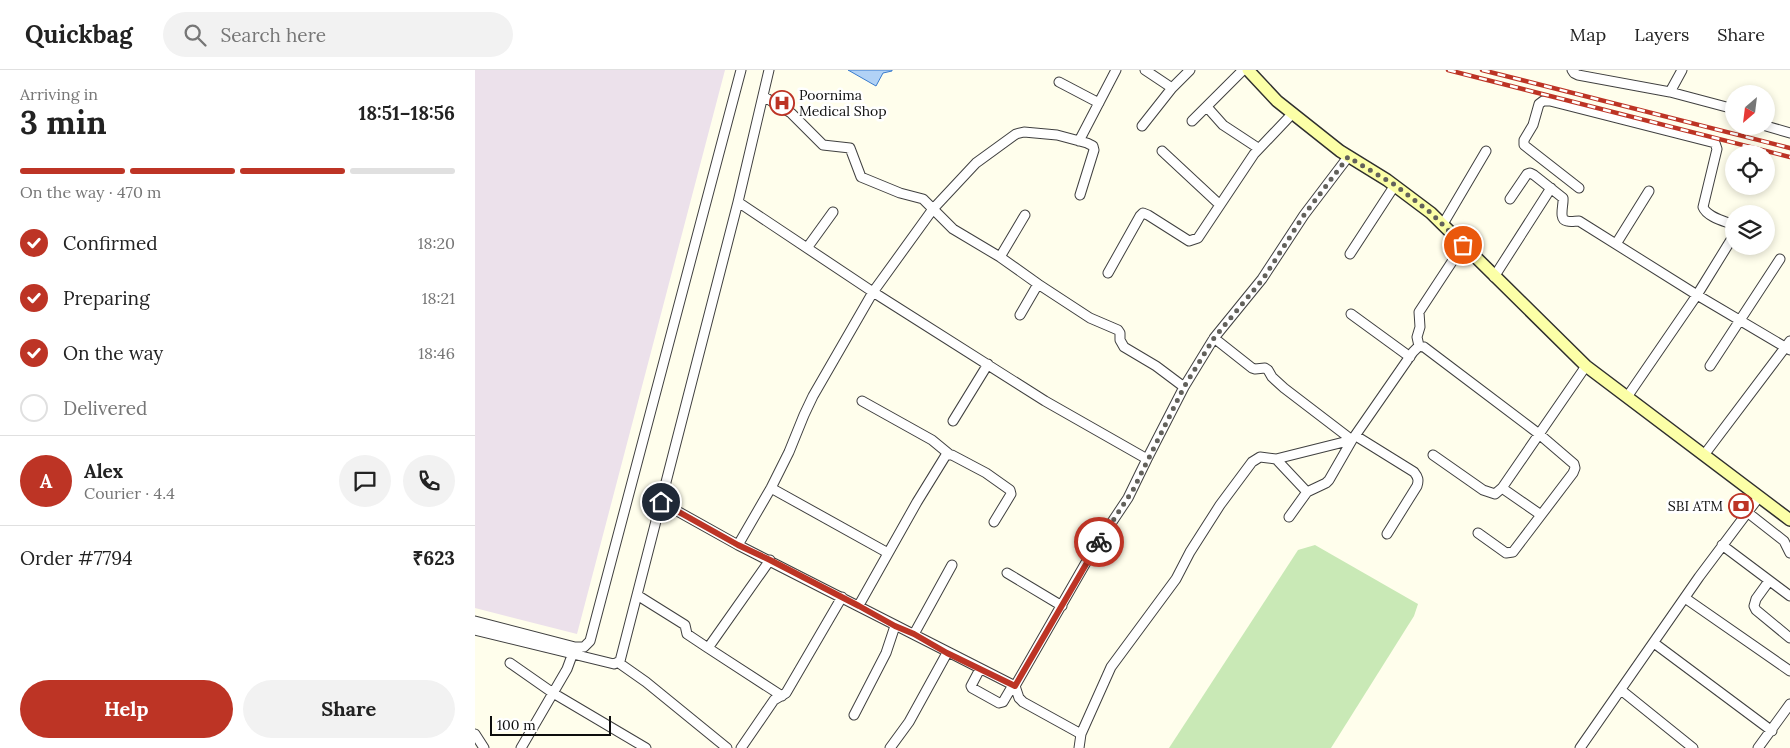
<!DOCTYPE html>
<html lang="en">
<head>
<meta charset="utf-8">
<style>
	body { margin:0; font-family:Lora,serif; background:#f2f2f2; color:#222; height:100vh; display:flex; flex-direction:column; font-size:19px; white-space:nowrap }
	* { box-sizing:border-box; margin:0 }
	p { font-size:16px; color:#767676 }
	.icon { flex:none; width:28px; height:28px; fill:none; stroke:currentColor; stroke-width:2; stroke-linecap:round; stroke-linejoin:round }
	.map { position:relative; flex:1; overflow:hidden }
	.details { display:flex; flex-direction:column; background:#fff; width:475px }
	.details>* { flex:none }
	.needle { width:32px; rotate:208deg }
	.tools { position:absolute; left:1250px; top:15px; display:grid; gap:10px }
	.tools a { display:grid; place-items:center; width:50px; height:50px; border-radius:50%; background:#fff; box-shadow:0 2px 8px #0003; font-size:25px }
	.scale { position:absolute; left:15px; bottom:12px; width:121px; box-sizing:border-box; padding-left:5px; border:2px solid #0d0d0d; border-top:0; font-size:14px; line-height:18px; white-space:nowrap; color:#0d0d0d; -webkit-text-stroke:4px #fff; paint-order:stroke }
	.pin { position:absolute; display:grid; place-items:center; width:42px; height:42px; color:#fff; margin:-21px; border:2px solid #fff; border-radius:50%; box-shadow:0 1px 5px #0007 }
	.courier { position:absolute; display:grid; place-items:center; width:50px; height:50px; margin:-25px; border:4px solid #bd3425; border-radius:50%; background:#fff; color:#222; box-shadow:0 1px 6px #0007 }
	.head em { font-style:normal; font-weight:800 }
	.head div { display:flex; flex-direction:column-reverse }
	.head { display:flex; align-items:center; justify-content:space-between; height:85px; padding:0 20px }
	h1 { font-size:32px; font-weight:800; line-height:38px }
	.bar { display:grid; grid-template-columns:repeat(4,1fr); gap:8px 5px; align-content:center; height:60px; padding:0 20px }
	.bar i { height:6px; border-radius:4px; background:#e0e0e0 }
	.bar .current { background:#bd3425 }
	.bar p { grid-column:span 4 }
	.line { display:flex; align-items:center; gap:12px; padding:0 20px; border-top:1px solid #e0e0e0 }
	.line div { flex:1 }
	.round { display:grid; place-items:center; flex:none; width:52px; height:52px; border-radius:26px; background:#f2f2f2 }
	ol { padding:0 20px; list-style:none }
	li { display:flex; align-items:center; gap:15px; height:55px }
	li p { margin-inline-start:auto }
	li .icon { padding:5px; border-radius:50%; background:#bd3425; color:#fff; stroke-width:4 }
	li:last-child { color:#767676 }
	li i { width:28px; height:28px; border:2px solid #e0e0e0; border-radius:50% }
	.action { display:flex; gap:10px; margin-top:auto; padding:10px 20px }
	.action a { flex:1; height:58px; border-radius:30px; background:#bd3425; color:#fff; font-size:20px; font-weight:800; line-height:58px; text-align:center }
	.action a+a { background:#f2f2f2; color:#222 }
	header { display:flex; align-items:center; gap:30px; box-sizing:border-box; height:70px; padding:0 25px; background:#fff; border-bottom:1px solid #e0e0e0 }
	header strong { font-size:24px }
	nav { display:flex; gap:28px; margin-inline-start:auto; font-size:18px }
	.search { width:350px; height:45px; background:#f2f2f2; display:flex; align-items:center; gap:12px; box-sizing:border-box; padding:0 18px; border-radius:28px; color:#767676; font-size:19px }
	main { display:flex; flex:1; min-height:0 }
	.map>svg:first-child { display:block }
	.industrial { fill:#ece1eb }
	.green { fill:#c9e9b6 }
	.water { fill:#b1d2f6; stroke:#387bcd }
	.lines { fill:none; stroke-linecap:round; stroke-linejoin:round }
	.street-casing { stroke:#404040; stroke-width:11 }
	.secondary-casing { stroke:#2f2f2f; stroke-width:14 }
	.street { stroke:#fff; stroke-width:9 }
	.secondary { stroke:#fcffa7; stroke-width:11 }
	.rail-casing { stroke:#bd3425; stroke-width:4.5 }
	.rail { stroke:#fff; stroke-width:2.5; stroke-dasharray:8; stroke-linecap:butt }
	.done { stroke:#62615b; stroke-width:5; stroke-dasharray:0 9 }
	.route { stroke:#bd3425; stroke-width:6 }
	.labels { text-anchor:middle; stroke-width:5; stroke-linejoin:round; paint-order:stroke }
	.poi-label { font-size:14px; fill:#0d0d0d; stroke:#fff; text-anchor:start }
</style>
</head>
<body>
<header>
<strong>Quickbag</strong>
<div class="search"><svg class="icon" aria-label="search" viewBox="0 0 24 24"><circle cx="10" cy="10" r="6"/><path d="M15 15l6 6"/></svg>Search here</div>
<nav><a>Map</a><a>Layers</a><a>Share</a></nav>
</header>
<main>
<section class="details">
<div class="head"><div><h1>3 min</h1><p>Arriving in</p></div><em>18:51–18:56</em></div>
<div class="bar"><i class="current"></i><i class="current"></i><i class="current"></i><i></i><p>On the way · 470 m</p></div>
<ol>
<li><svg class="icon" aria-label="check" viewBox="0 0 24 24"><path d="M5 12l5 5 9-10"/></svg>Confirmed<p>18:20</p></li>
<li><svg class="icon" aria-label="check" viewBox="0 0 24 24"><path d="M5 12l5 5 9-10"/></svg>Preparing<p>18:21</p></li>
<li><svg class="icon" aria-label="check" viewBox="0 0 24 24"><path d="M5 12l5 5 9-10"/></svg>On the way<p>18:46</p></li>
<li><i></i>Delivered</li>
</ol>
<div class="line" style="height:90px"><b class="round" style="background:#bd3425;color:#fff">A</b><div><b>Alex</b><p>Courier · 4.4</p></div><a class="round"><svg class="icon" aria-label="chat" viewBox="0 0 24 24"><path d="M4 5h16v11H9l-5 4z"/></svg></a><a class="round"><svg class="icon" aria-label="phone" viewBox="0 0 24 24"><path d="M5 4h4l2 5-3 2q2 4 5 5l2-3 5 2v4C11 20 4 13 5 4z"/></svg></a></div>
<div class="line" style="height:65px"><div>Order #7794</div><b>₹623</b></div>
<div class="action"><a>Help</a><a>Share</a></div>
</section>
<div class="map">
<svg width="1315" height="678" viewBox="0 0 1315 678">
	<rect width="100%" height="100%" fill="#fffeec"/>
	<!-- industrial -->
	<path class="industrial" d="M 0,0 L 250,0 L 102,564 L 0,538 Z"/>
	<!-- green -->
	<path class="green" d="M 840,475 L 943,534 L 939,546 L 856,678 L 694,678 L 823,480 Z"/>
	<!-- water -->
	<path class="water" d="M 373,0 L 417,0 L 417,1 L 408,3 L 401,16 Z"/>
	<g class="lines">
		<defs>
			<path id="street" d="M 670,0 L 697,18
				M 1097,0 L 1099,3 L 1103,5 L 1195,22 L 1259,39
				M 584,12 L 624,33
				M 1195,22 L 1207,0
				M 288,26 L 316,43 L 348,75 L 375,78 L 386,107 L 425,123 L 448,129 L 478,159 L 525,187 L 563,214 L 545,245
				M 732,37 L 748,55 L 783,78
				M 717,51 L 768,0
				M 667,56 L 697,18 L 715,0
				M 1291,56 L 1315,63
				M 604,71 L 641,0
				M 687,81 L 745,135
				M 1104,118 L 1049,75 L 1049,70 L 1058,55 L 1064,34 L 1068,31 L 1075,31 L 1240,73 L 1242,79 L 1228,137 C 1232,147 1249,151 1259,155
				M 1035,129 L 1052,104 L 1055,103 L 1059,105 L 1088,128 C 1089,134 1083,150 1092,151 C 1096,152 1100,151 1104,151 L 1222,225 L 1315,280
				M 263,132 L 398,222 L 570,331 L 672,389 L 709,317 L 739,268 L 777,298 L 780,299 L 790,298 L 793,300 L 797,307 L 809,318 L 877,370
				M 968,154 L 1011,81
				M 1141,174 L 1174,121
				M 332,178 L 358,142
				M 875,184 L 920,115
				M 525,187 L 550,145
				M 633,203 L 665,146 L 668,143 L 673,145 L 714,171 L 723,168 L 779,84 L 818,43
				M 1019,207 L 1076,118
				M 563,214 L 615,248 L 643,260 L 645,263 L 645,270 L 649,277 L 681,296 L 709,317
				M 876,244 L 935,287
				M 739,268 L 787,209 L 829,145 L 873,87
				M 944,276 L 942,267 L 945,257 L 944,242 L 988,175
				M 1235,296 L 1305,189
				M 1152,327 L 1222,225 L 1259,165
				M 387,331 L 457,370 L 474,384
				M 478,351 L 513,294
				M 881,366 L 939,402 C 943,407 944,410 942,416 L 912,464
				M 958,385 L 1008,420 L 1020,424 L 1027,418 L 1111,296
				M 1229,385 L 1315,271
				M 801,389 L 877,370
				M 296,418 L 413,483
				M 1027,418 L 1066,445
				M 186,432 L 263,475 L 540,616 L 544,628 L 548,632 L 606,664
				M 1272,442 L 1309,471 L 1315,483
				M 814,447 L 832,422 L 851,413 L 854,410 L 877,370 L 938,282 L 944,276 L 949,277 L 1064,364 L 1099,394 L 1100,398 L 1098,403 L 1038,482 L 1031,483 L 1003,463
				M 263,475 L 296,418 L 314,382 L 329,345 L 338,326 L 398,222 L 458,139 L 501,93 L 541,64 L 549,62 L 582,65 L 612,73 L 618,76 L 619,80 L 605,125
				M 1247,475 L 1315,526
				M 532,503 L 587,536
				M 1294,511 L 1281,529 L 1279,536 L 1281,540 L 1315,568
				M 162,525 L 210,555 L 212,564 L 233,578 L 295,490
				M 1210,528 L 1315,601
				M 384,535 L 442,432 L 471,385 L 477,385 L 511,403 L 535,420 L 536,424 L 519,452
				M 0,551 L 100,577 L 109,577 L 115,571 L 266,0
				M 0,560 L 139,594 L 145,591 L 263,132 L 294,0
				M 439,564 L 477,495
				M 1179,573 L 1297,661
				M 233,578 L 307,626
				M 35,593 L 78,623 L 171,678
				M 144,593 L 171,612 L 252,678
				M 505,599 L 496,616 L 497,618 L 524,633 L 528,632 L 538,615
				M 540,616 L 617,482 L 653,428 L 672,389
				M 1146,620 L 1218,678
				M 379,645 L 411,583 L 420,556
				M 0,664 L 9,678
				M 46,678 L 92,599 L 99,580
				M 266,678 L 299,630 L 311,623 L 367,527
				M 415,678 L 434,652 L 472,583
				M 604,678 L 606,664 L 636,597 L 701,509 L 715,482 L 745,435 L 777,392 L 785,387 L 801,389 L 832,422
				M 1105,678 L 1224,507 L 1284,427
				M 1283,678 L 1315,634"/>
			<path id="secondary" d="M 773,0 L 802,31 L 865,81 L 912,110 L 956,143 L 1111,296 L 1315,450"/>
		</defs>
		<!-- street casing -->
		<use href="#street" class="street-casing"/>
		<!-- secondary casing -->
		<use href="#secondary" class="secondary-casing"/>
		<!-- street -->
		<use href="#street" class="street"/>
		<!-- secondary -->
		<use href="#secondary" class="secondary"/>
		<defs>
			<path id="rail" d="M 973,0 L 1315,87
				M 1007,0 L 1315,78"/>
		</defs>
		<!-- rail casing -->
		<use href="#rail" class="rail-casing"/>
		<!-- rail -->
		<use href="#rail" class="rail"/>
	</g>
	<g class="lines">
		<!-- done -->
		<path class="done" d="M 624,472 L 658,420 L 709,317 L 739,268 L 788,209 L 829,145 L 873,87 L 920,115 L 956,143 L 988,175"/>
		<!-- route -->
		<path class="route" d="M 186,432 L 263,475 L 295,490 L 384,536 L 420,556 L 439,564 L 472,583 L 540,616 L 624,472"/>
	</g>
	<!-- icons -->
	<defs>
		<symbol id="hospital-ring" viewBox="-11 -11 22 22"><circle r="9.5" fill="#fff" stroke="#bd3425" stroke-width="1.5"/><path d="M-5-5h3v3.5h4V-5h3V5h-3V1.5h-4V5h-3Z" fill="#bd3425"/></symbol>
		<symbol id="bank-ring" viewBox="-11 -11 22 22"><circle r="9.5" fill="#fff" stroke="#bd3425" stroke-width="1.5"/><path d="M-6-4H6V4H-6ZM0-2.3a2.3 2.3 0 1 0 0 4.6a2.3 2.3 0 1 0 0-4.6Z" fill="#bd3425"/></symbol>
	</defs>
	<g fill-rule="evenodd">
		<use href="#hospital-ring" x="293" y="19" width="28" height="28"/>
		<use href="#bank-ring" x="1252" y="422" width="28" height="28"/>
	</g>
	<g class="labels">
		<!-- poi labels -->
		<g class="poi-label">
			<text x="324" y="30">Poornima<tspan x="324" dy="16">Medical Shop</tspan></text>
			<text x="1248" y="441" text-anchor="end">SBI ATM</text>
		</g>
	</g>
</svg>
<div class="tools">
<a><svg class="needle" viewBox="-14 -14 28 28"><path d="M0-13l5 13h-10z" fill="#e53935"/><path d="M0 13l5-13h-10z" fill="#767676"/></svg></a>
<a><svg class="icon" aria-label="locate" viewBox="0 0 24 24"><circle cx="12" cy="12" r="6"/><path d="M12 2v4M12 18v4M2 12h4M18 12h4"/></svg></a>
<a><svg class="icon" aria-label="layers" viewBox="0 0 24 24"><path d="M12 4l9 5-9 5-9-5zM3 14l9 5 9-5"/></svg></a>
</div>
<div class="scale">100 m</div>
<div class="pin" style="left:988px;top:175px;background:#ea580c"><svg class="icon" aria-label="bag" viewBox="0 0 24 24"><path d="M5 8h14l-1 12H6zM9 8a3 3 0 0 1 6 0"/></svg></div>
<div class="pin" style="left:186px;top:432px;background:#1f2937"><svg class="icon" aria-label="home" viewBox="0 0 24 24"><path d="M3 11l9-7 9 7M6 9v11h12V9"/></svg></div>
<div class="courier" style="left:624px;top:472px"><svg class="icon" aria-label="bike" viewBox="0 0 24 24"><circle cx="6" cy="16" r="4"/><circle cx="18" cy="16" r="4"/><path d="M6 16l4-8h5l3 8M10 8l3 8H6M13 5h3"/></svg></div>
</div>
</main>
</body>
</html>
